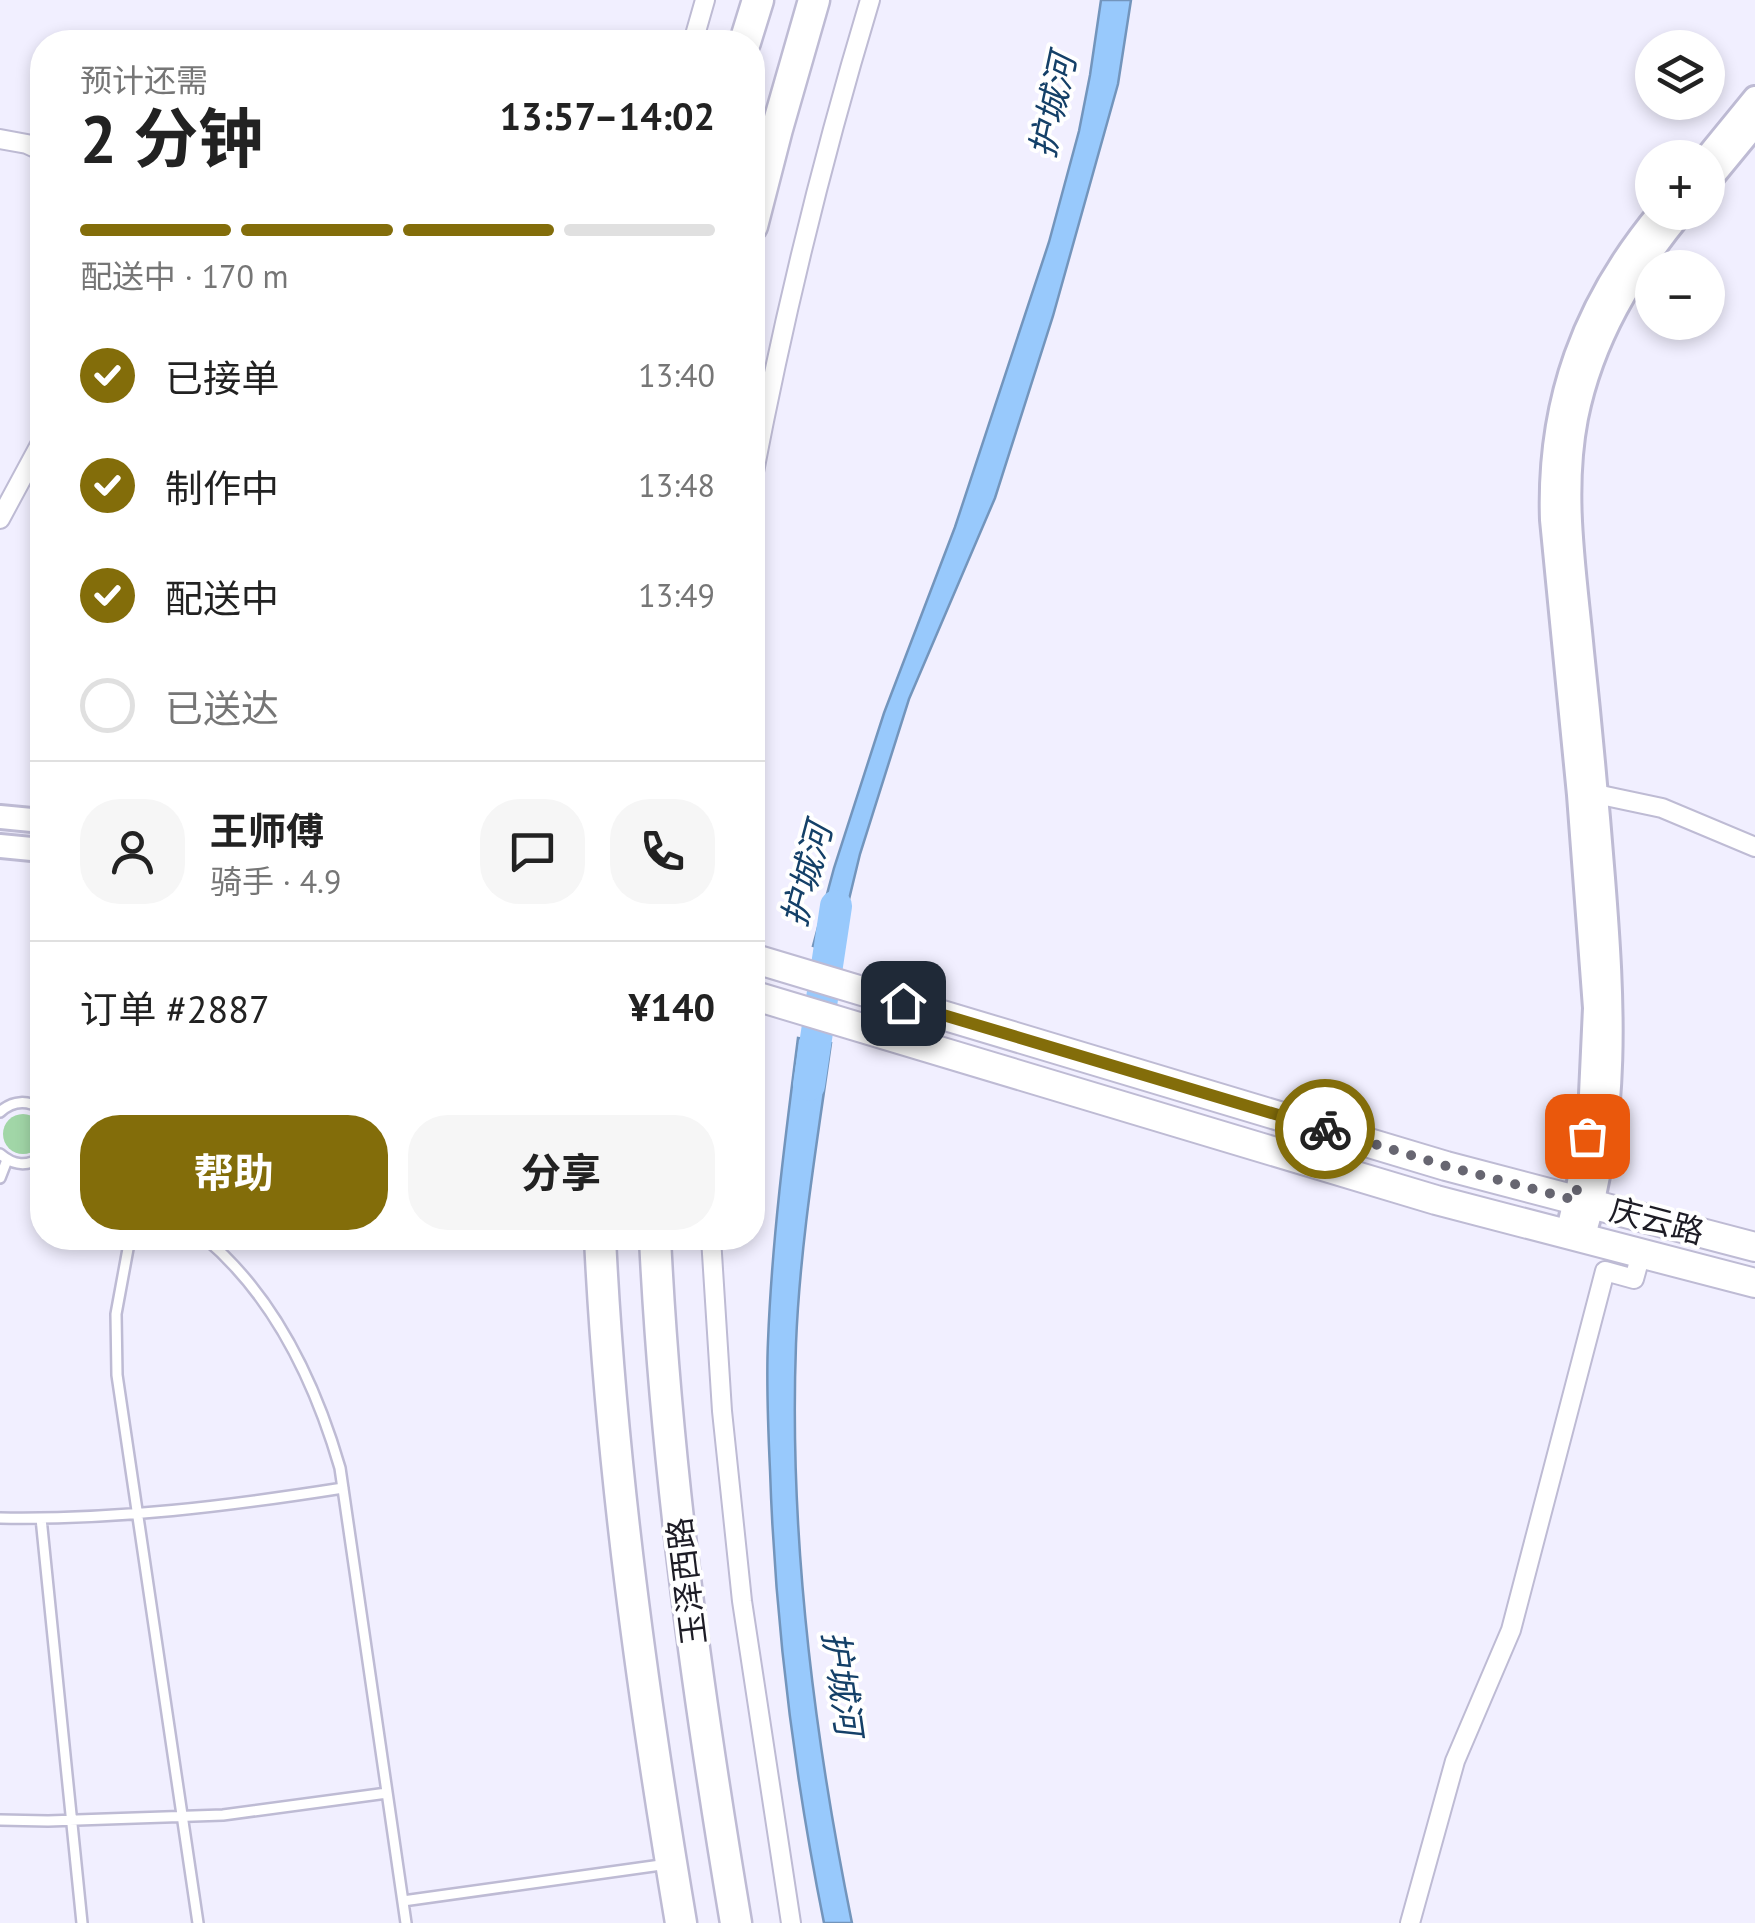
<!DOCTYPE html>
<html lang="zh">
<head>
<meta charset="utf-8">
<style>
	body { margin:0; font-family:"PT Sans","Noto Sans SC",sans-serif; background:#f6f6f6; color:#222; height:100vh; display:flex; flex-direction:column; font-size:38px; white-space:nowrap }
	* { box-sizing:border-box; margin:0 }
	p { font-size:32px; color:#767676 }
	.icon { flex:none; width:55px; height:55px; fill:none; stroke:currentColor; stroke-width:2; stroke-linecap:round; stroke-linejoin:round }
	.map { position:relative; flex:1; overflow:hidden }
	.panel { position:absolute; left:30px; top:30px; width:735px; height:1220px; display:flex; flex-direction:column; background:#fff; border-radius:40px; box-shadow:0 5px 15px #0003 }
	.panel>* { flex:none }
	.fabs { position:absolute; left:1635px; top:30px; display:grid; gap:20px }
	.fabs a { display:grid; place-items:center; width:90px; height:90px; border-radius:50%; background:#fff; box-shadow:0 5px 15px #0003; font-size:50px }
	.pin { position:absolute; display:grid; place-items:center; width:85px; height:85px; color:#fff; margin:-42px; border-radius:20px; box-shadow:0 5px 15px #0006 }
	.courier { position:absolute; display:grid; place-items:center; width:100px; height:100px; margin:-50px; border:8px solid #836d0a; border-radius:50%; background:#fff; color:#222; box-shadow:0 2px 12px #0007 }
	.summary em { font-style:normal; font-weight:700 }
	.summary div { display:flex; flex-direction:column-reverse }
	.summary { display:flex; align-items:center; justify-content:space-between; height:170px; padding:0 50px }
	h1 { font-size:65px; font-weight:700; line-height:75px }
	.bar { display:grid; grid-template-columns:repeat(4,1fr); gap:15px 10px; align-content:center; height:120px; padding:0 50px }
	.bar i { height:12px; border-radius:8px; background:#e0e0e0 }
	.bar .on { background:#836d0a }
	.bar p { grid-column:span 4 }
	.line { display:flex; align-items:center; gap:25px; padding:0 50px; border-top:2px solid #e0e0e0 }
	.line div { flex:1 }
	.round { display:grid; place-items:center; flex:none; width:105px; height:105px; border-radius:40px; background:#f6f6f6 }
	ol { padding:0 50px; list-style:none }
	li { display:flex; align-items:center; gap:30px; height:110px }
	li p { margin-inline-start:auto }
	li .icon { padding:10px; border-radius:50%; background:#836d0a; color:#fff; stroke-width:4 }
	li:last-child { color:#767676 }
	li i { width:55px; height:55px; border:5px solid #e0e0e0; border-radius:50% }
	.action { display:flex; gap:20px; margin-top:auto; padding:20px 50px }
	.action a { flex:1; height:115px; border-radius:40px; background:#836d0a; color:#fff; font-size:40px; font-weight:700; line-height:115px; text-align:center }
	.action a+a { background:#f6f6f6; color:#222 }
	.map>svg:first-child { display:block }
	.green { fill:#a1d6a7 }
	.water { fill:#98c9fc; stroke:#7395bc; stroke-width:2.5 }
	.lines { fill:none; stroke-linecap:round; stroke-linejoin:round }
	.river { stroke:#98c9fc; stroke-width:32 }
	.service-casing { stroke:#bebbd4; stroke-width:14 }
	.minor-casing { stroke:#bebbd4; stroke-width:22 }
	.tertiary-casing { stroke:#bebbd4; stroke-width:28 }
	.secondary-casing { stroke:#bebbd4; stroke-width:32 }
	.primary-casing { stroke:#bebbd4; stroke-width:35 }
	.service { stroke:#fff; stroke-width:9 }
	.minor { stroke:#fff; stroke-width:18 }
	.tertiary { stroke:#fff; stroke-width:22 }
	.secondary { stroke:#fff; stroke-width:28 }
	.primary { stroke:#fff; stroke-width:30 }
	.done { stroke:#676671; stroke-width:10; stroke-dasharray:0 18 }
	.route { stroke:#836d0a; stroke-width:12 }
	.labels { text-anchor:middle; stroke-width:8; stroke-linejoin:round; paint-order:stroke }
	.street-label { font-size:32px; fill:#1d1c25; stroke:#fff }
	.water-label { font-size:35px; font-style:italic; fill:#144068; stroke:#fff }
</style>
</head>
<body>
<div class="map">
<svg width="1755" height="1923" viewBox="0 0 1755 1923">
	<rect width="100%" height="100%" fill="#f1efff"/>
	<!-- green -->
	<path class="green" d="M3 1134a20 20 0 1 1 40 0a20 20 0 1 1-40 0Z"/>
	<!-- water -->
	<path class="water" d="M 1101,0 L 1131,0 L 1118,84 L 1053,316 L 995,498 L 909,699 L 860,854 L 836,953 L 813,946 L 834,868 L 884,713 L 955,527 L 1049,242 L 1079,131 L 1090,75 Z
		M 798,1038 L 831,1043 C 817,1143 800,1243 796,1344 C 789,1535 814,1736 852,1923 L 824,1923 C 794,1774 775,1623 770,1470 C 768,1427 766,1384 768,1341 C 772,1239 785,1139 798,1038 Z"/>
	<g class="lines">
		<!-- river -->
		<path class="river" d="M 809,1085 L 836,906"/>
		<defs>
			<path id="service" d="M 0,1112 C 13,1100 28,1100 42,1109
				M 0,1154 C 14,1166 27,1167 42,1157
				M 0,1178 L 7,1160
				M 130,1238 L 116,1314 L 117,1375 L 198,1923
				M 205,1238 C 275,1297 315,1382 340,1468 L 406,1923
				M 0,1518 C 116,1520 229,1506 343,1488
				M 41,1518 L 82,1923
				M 0,1820 L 48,1821 L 223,1815 L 387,1793
				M 403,1901 L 668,1864"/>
			<path id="minor" d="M 693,42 L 705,0
				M 0,139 L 27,144 L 42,151
				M 752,482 C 783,319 822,159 870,0
				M 0,519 L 42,441
				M 1596,794 L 1662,808 L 1755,847
				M 711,1238 L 722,1411 L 742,1601 L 791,1923
				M 1410,1923 L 1455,1761 L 1511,1630 L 1605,1271 L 1634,1279 L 1641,1254"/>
			<path id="tertiary" d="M 1706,158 L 1755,98
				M 1708,182 L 1755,125
				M 0,817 L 42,821
				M 0,846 L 42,850
				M 1567,1234 L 1578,1188 L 1590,1116 L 1595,1008 L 1579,795 L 1552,520 C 1548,402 1584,303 1660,212
				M 1583,1239 C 1619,1116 1613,1004 1603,878 C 1597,803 1590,727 1582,652 C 1575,575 1561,496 1576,418 C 1592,339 1631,274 1682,212"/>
			<path id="secondary" d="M 752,958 L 1446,1166 L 1755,1247
				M 752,995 L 1436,1200 L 1755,1283"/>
			<path id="primary" d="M 745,42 L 758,0
				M 752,226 L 777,129 L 814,0
				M 600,1238 C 611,1467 643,1697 681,1923
				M 655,1238 C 666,1467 698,1697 736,1923"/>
		</defs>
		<!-- service casing -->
		<use href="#service" class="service-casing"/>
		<!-- minor casing -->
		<use href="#minor" class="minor-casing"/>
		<!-- tertiary casing -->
		<use href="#tertiary" class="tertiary-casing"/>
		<!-- secondary casing -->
		<use href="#secondary" class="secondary-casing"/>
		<!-- primary casing -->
		<use href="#primary" class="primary-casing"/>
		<!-- service -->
		<use href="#service" class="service"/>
		<!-- minor -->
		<use href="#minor" class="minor"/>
		<!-- tertiary -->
		<use href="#tertiary" class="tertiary"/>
		<!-- secondary -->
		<use href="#secondary" class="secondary"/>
		<!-- primary -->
		<use href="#primary" class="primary"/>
	</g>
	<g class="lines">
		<!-- done -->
		<path class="done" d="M 1325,1129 L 1446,1166 L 1575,1200 L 1587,1136"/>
		<!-- route -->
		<path class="route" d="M 903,1003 L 1325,1129"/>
	</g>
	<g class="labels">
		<!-- street labels -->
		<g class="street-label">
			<text transform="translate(1657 1221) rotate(15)" y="11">庆云路</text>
			<text transform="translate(687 1581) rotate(-97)" y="11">玉泽西路</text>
		</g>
		<!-- water labels -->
		<g class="water-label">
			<text transform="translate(1053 106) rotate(-78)" y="12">护城河</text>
			<text transform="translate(807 875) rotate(-75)" y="12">护城河</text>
			<text transform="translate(842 1683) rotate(82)" y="12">护城河</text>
		</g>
	</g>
</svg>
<div class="fabs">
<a><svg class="icon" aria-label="layers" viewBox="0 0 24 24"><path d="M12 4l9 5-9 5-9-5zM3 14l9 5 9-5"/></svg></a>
<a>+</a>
<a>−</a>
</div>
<div class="pin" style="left:1587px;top:1136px;background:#ea580c"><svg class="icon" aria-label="bag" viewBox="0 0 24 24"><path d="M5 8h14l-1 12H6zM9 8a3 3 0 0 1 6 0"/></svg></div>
<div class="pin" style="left:903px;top:1003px;background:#1f2937"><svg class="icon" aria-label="home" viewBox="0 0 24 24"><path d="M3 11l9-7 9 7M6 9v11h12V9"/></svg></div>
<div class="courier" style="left:1325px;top:1129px"><svg class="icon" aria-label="bike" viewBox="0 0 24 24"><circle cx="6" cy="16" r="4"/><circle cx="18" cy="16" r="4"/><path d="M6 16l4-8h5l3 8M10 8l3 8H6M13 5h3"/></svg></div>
<section class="panel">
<div class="summary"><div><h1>2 分钟</h1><p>预计还需</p></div><em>13:57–14:02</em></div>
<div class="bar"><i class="on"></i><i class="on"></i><i class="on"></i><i></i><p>配送中 · 170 m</p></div>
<ol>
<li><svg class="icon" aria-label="check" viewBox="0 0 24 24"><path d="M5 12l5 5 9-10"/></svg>已接单<p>13:40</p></li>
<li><svg class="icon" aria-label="check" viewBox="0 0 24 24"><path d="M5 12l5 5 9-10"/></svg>制作中<p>13:48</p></li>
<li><svg class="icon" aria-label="check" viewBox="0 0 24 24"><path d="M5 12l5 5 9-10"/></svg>配送中<p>13:49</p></li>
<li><i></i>已送达</li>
</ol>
<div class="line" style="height:180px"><a class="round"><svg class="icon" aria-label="person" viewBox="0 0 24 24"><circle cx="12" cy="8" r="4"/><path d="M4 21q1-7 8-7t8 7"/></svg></a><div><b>王师傅</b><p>骑手 · 4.9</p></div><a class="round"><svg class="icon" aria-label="chat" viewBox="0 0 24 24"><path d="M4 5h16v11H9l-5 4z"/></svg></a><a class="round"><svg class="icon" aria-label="phone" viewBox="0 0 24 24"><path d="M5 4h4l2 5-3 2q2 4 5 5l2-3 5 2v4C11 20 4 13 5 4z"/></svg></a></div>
<div class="line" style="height:130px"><div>订单 #2887</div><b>¥140</b></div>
<div class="action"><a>帮助</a><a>分享</a></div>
</section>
</div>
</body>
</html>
